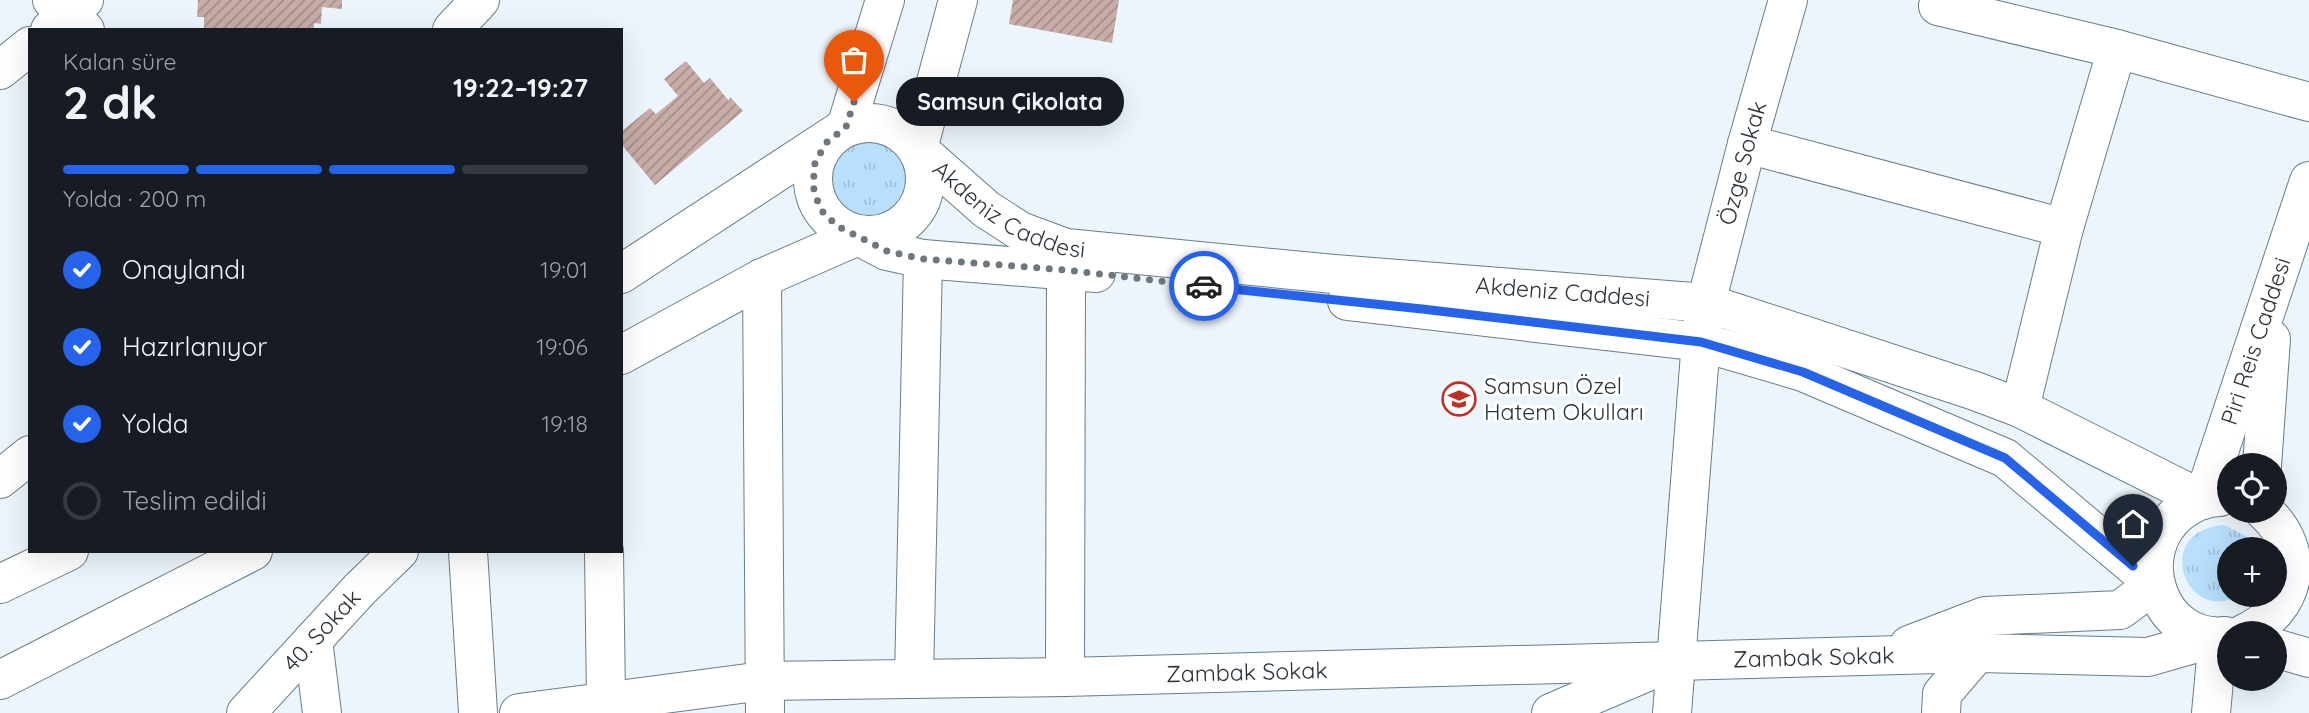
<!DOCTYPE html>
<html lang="tr">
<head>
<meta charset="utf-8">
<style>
	body { margin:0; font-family:Quicksand,sans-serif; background:#20242c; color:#f1f3f6; height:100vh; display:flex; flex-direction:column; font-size:26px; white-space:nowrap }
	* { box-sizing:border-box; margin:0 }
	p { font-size:23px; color:#9ea1a6 }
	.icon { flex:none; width:38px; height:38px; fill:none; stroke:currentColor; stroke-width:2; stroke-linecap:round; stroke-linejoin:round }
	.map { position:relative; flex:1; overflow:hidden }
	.drawer { position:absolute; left:28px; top:28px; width:595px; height:525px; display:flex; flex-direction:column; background:#171b24; border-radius:0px; box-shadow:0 7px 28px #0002 }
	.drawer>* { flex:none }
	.tools { position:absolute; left:2217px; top:453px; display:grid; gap:14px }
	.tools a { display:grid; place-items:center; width:70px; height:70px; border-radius:50%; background:#171b24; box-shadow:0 7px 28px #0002; font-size:35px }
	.pin { position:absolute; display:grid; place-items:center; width:60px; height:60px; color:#fff; margin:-72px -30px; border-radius:50% 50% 50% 0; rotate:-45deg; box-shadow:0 0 7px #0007 }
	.pin .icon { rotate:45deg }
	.courier { position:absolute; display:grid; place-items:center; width:70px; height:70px; margin:-35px; border:5px solid #2563eb; border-radius:50%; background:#fff; color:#222; box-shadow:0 2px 9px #0007 }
	.bubble { position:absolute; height:49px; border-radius:24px; background:#171b24; box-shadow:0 7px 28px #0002; font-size:23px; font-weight:700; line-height:49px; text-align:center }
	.head em { font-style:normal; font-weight:700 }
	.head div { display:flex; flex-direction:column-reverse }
	.head { display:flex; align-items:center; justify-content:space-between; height:119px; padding:0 35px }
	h1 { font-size:46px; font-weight:700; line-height:52px }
	.bar { display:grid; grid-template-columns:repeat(4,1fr); gap:10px 7px; align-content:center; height:84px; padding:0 35px }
	.bar i { height:9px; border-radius:5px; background:#363941 }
	.bar .current { background:#2563eb }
	.bar p { grid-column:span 4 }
	ol { padding:0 35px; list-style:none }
	li { display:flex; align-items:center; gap:21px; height:77px }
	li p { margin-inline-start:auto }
	li .icon { padding:7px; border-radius:50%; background:#2563eb; color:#fff; stroke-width:4 }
	li:last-child { color:#9ea1a6 }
	li i { width:38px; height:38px; border:4px solid #363941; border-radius:50% }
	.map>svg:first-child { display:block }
	.grass { fill:url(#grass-tufts) }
	.building { fill:url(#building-hatch) }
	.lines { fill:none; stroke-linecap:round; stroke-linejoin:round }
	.street-casing { stroke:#697d8c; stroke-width:40 }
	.secondary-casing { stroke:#697d8c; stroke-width:40 }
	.primary-casing { stroke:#697d8c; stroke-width:40 }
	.street { stroke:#fff; stroke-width:38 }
	.secondary { stroke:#fff; stroke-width:38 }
	.primary { stroke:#fff; stroke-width:38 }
	.done { stroke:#6f777e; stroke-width:7; stroke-dasharray:0 12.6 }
	.route { stroke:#2563eb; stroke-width:9 }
	.labels { text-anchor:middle; stroke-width:6; stroke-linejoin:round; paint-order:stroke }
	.street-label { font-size:23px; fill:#2b333a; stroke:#fff }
	.poi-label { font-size:23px; fill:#2b333a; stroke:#fff; text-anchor:start }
</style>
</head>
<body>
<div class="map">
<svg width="2309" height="713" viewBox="0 0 2309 713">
	<defs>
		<pattern id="grass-tufts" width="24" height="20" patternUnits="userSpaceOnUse" patternTransform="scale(1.75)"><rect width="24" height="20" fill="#b8dffc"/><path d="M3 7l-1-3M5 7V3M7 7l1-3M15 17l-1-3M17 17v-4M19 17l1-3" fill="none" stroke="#9ec0d9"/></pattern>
		<pattern id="building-hatch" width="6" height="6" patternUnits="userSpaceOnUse" patternTransform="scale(1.75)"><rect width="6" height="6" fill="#c8aca8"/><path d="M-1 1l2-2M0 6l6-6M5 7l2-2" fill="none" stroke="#a38d8a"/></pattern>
	</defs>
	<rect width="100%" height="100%" fill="#ecf5fb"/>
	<!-- grass -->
	<path class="grass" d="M832 179a38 38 0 1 1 76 0a38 38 0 1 1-76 0Z
		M 2224,525 L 2246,536 L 2254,549 L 2230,550 L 2230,595 L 2240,595 C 2185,627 2151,530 2224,525 Z"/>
	<!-- building -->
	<path class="building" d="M 198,0 L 342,0 L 342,9 L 322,7 L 321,24 L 314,23 L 314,30 L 204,30 L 204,17 L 197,17 Z
		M 1013,0 L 1119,0 L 1112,43 L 1009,24 Z
		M 686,61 L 704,83 L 710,78 L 729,101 L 730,97 L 743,111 L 655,185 L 621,144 L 621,132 L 650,108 L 656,114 L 678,96 L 664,79 Z"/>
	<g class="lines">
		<defs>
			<g id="street">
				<path d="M 1938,6 L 2117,49 L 2309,102"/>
				<path d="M 50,30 L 84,0"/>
				<path d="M 452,30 L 480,0"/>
				<path d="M 0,70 L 30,46"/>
				<path d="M 1747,144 L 2064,228"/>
				<path d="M 762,278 L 765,713"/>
				<path id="s1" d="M 1702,328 L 1706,303 L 1747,144 L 1788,0"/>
				<path d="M 2020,408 L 2064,228 L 2117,49"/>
				<path d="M 0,479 L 30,455"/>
				<path d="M 468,551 L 478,713"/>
				<path d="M 604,551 L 606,701"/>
				<path d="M 313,640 L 322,713"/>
				<path d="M 1909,645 L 1985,616 L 2120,610 L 2155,584"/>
				<path d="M 1065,677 L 1066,270"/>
				<path d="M 914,679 L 923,259"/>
				<path id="s2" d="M 246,713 L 359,590 L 399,551"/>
				<path id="s3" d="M 519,713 L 763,681 L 1065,677 L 1977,653"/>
				<path d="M 1551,713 L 1656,668"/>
			</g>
			<g id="secondary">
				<path d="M 52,0 L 85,30"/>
				<path id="s4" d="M 918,149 L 986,209 L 1020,231 L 1066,248 L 1334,274 L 1706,303 L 1975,391 L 2020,408 L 2203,500 L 2309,181"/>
				<path d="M 858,236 L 887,251 L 923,259 L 1096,273"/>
				<path d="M 1347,301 L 1701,342 L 1803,372 L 2005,458 L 2155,584"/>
				<path d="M 2262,466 L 2271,339"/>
				<path d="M 2220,497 C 2205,497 2192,503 2180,512 C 2128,553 2159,643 2225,636"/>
				<path d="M 2243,634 C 2297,610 2309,551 2264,511"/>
				<path d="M 2275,648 L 2309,658"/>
				<path d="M 1672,713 L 1702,328"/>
				<path d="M 1941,713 L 1942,694 L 1977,653 L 2148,657 L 2218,637 L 2211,713"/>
			</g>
			<path id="primary" d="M813 179a56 56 0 1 1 112 0a56 56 0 1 1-112 0Z
				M 918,149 L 958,0
				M 621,274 L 846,127 L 885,0
				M 621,355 L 762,278 L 858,236
				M 0,584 L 69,551
				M 0,680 L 253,551"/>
		</defs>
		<!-- street casing -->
		<use href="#street" class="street-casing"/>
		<!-- secondary casing -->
		<use href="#secondary" class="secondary-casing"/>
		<!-- primary casing -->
		<use href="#primary" class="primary-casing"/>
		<!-- street -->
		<use href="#street" class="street"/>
		<!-- secondary -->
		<use href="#secondary" class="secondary"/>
		<!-- primary -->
		<use href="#primary" class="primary"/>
	</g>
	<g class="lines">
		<!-- done -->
		<path class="done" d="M 854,102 L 846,127 L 827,142 L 815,162 L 813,186 L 820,209 L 837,226 L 887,251 L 923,259 L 1066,270 L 1204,286"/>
		<!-- route -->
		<path class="route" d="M 1204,286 L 1422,309 L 1701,342 L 1803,372 L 2005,458 L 2133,566"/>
	</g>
	<!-- icons -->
	<defs>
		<symbol id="school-ring" viewBox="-11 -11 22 22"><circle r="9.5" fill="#fff" stroke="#be3129" stroke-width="1.5"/><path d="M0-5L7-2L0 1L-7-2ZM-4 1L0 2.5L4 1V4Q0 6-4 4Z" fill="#be3129"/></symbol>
	</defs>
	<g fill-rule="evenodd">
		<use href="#school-ring" x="1440" y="380" width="38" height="38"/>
	</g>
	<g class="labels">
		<!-- street labels -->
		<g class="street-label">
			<text dy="8" stroke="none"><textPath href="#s1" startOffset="170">Özge Sokak</textPath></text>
			<text dy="8" stroke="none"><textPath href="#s4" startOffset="112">Akdeniz Caddesi</textPath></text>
			<text dy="8" stroke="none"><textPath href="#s4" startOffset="679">Akdeniz Caddesi</textPath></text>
			<text dy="8" stroke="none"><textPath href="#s4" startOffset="1526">Piri Reis Caddesi</textPath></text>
			<text dy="8" stroke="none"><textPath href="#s2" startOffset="112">40. Sokak</textPath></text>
			<text dy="8" stroke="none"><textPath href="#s3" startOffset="1297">Zambak Sokak</textPath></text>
			<text dy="8" stroke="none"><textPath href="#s3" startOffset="730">Zambak Sokak</textPath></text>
		</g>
		<!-- poi labels -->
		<g class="poi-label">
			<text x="1484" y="394">Samsun Özel<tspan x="1484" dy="26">Hatem Okulları</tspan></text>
		</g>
	</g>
</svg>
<div class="tools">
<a><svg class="icon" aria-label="locate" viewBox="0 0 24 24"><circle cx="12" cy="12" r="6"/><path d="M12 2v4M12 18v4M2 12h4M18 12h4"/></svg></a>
<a>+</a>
<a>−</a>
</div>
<div class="pin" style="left:854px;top:102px;background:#ea580c"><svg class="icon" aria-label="bag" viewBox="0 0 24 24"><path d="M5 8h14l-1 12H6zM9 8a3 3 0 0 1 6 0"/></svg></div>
<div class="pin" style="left:2133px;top:566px;background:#1f2937"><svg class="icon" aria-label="home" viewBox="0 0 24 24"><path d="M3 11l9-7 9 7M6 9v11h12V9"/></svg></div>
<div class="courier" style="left:1204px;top:286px"><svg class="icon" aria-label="car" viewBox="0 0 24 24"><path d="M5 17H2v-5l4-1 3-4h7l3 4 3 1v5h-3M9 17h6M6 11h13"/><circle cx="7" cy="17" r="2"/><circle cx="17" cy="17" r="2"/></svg></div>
<div class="bubble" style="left:896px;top:77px;width:228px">Samsun Çikolata</div>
<section class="drawer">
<div class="head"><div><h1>2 dk</h1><p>Kalan süre</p></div><em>19:22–19:27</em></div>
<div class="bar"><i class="current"></i><i class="current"></i><i class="current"></i><i></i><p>Yolda · 200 m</p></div>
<ol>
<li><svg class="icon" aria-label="check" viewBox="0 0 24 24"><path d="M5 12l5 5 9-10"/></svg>Onaylandı<p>19:01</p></li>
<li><svg class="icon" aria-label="check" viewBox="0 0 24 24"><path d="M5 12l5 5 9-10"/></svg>Hazırlanıyor<p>19:06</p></li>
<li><svg class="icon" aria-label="check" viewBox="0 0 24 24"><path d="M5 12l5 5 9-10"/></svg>Yolda<p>19:18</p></li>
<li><i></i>Teslim edildi</li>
</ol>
</section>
</div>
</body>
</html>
